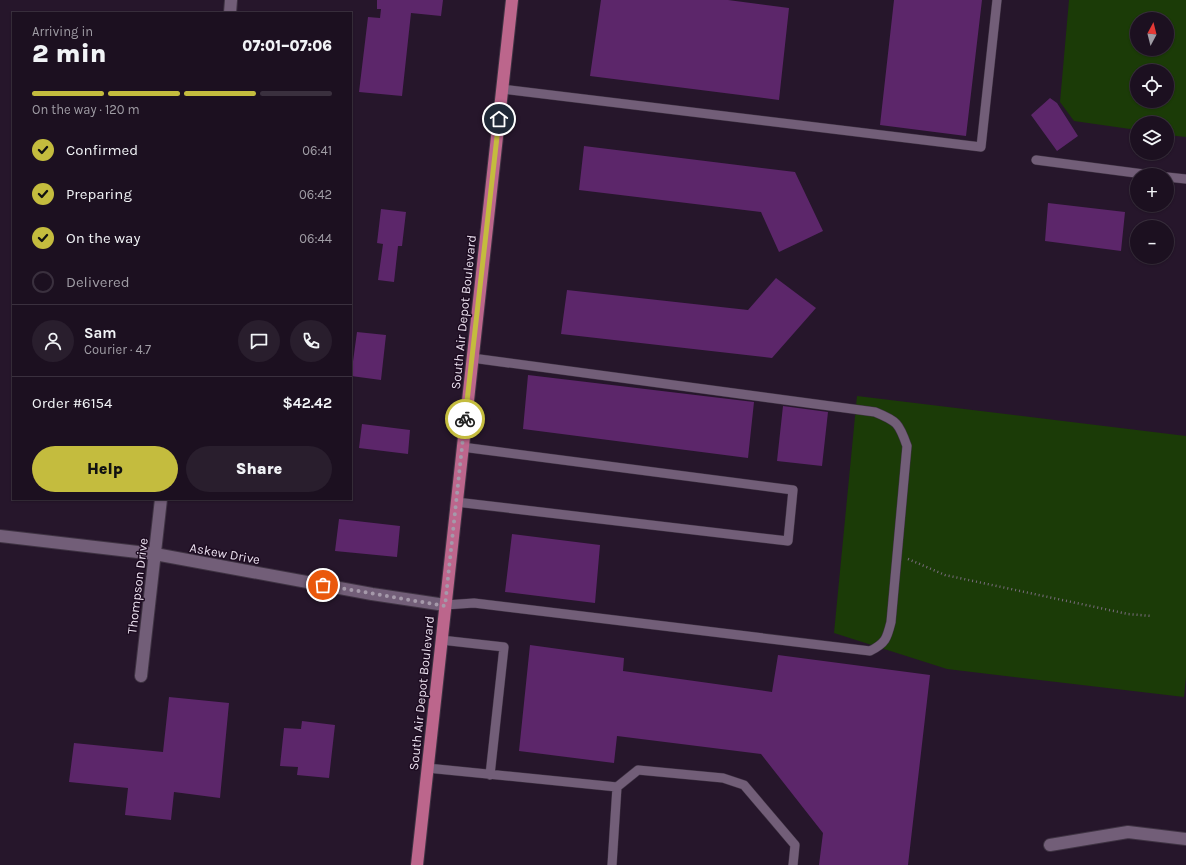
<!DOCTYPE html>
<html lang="en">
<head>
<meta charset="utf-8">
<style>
	body { margin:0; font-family:Karla,sans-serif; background:#291e2d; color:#f1f3f6; height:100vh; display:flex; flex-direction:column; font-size:15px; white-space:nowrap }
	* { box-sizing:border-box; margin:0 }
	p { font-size:13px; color:#a09da5 }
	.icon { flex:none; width:22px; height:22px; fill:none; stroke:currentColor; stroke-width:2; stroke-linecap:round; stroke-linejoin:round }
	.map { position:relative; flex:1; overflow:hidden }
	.details { position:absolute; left:12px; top:12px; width:340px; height:488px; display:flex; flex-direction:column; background:#1c1020; border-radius:0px; box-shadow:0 1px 3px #0004,0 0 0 1px #3a303e }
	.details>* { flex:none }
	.needle { width:26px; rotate:7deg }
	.tools { position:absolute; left:1130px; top:12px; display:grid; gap:8px }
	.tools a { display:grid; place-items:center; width:44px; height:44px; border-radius:50%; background:#1c1020; box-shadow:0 1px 3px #0004,0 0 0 1px #3a303e; font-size:20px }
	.pin { position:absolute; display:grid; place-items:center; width:34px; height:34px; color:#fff; margin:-17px; border:2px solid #fff; border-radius:50%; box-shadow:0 1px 4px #0007 }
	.courier { position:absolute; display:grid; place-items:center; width:40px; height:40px; margin:-20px; border:3px solid #c4bc3e; border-radius:50%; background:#fff; color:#222; box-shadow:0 1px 5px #0007 }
	.overview em { font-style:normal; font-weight:800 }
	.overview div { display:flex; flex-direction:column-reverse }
	.overview { display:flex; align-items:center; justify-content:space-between; height:68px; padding:0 20px }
	h1 { font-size:26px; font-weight:800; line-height:30px }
	.bar { display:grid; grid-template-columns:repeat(4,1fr); gap:6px 4px; align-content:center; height:48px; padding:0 20px }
	.bar i { height:5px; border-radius:3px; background:#3a303e }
	.bar .on { background:#c4bc3e }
	.bar p { grid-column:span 4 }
	.line { display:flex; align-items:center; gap:10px; padding:0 20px; border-top:1px solid #3a303e }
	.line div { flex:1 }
	.round { display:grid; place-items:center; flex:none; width:42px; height:42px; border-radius:21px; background:#291e2d }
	ol { padding:0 20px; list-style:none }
	li { display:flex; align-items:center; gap:12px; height:44px }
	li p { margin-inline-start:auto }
	li .icon { padding:4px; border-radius:50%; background:#c4bc3e; color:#111; stroke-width:4 }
	li:last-child { color:#a09da5 }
	li i { width:22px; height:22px; border:2px solid #3a303e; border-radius:50% }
	.cta { display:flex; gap:8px; margin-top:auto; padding:8px 20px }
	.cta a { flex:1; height:46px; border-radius:24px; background:#c4bc3e; color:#111; font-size:16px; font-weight:800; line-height:46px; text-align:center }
	.cta a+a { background:#291e2d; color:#f1f3f6 }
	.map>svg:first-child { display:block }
	.green { fill:#1b3b07; fill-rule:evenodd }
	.building { fill:#5c266a }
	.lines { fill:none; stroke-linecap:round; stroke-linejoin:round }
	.service-casing { stroke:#3f3343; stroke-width:10 }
	.minor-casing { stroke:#3f3343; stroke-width:14 }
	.primary-casing { stroke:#3f3343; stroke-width:14 }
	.path { stroke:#7b6d7f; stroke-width:2.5; stroke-dasharray:1 3; stroke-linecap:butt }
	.service { stroke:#725e78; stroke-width:9 }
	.minor { stroke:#725e78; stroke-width:12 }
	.primary { stroke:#bc668c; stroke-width:12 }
	.done { stroke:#a599aa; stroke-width:4; stroke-dasharray:0 7.2 }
	.route { stroke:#c4bc3e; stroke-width:5 }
	.labels { text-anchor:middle; stroke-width:3; stroke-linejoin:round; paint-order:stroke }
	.street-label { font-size:13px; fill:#eadfee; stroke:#1d0c21 }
</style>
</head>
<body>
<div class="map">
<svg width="1186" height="865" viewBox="0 0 1186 865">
	<rect width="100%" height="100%" fill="#26162b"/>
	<!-- green -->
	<path class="green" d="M 1069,0 L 1186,0 L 1186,137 L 1167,135 L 1167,123 L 1137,123 L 1137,130 L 1074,121 L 1060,102 ZM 1137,19 L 1167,19 L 1167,49 L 1137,49 ZM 1137,71 L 1167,71 L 1167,101 L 1137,101 Z
		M 857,396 L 1186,436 L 1186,677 L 1184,697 L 947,669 L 834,633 Z"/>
	<!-- building -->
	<path class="building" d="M 377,0 L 443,0 L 441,16 L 411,13 L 402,96 L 359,92 L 368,17 L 380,18 L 381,9 L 377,9 Z
		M 601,0 L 728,0 L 789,8 L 779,100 L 590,76 Z
		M 894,0 L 982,0 L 966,136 L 880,125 Z
		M 1050,98 L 1057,103 L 1078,136 L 1057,151 L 1031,115 Z
		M 584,146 L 795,172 L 823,231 L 779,252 L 761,212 L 579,190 Z
		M 1048,203 L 1125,212 L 1121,251 L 1045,241 Z
		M 381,209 L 406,212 L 402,246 L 398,246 L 394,282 L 378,280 L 383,244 L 377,243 Z
		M 776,278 L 816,308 L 772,358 L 561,334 L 567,290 L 748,310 Z
		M 357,332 L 386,335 L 381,380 L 351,376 Z
		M 528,375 L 754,402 L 748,458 L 523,429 Z
		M 783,406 L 828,412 L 822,466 L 777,461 Z
		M 362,424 L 410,430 L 408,454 L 359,448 Z
		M 339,519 L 400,526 L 397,557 L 335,551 Z
		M 512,534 L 600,545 L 595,603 L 505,592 Z
		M 530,645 L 624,658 L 623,671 L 772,692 L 778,655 L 930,675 L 908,865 L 819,865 L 823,833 L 761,754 L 617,736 L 614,763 L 519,751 Z
		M 169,697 L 229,703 L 220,798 L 174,792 L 171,820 L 125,815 L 128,788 L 69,782 L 74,743 L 163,752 Z
		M 302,721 L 335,725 L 329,778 L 297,775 L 298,767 L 280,766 L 284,728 L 301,729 Z"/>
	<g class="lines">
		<defs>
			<path id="service" d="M 502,89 L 981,147 L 997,0
				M 1036,160 L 1151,175
				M 1167,177 L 1186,179
				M 456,502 L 788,541 L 793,490 L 462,447
				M 445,605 L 474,603 L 870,651 C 886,643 887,638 891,622 L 907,446 C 899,423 897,421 875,412 L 472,358
				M 441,640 L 504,647 L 490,775
				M 427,768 L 617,787 L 638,770 L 723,778 L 744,785 L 795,845 L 793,865
				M 612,865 L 617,787"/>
			<path id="minor" d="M 230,13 L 231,0
				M 0,536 L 155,554 L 372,594 L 445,605
				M 141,676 L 161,499
				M 1050,845 L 1128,832 L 1186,839"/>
			<path id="primary" d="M 417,865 L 512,0"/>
		</defs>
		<!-- service casing -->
		<use href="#service" class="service-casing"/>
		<!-- minor casing -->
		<use href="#minor" class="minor-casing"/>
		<!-- primary casing -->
		<use href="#primary" class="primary-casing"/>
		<!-- path -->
		<path class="path" d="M 908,559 L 945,575 L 1128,614 L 1151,616"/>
		<!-- service -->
		<use href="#service" class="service"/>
		<!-- minor -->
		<use href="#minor" class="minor"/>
		<!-- primary -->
		<use href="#primary" class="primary"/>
	</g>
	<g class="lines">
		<!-- done -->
		<path class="done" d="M 323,585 L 445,606 L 465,419"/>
		<!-- route -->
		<path class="route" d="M 465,419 L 499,119"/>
	</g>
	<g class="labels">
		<!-- street labels -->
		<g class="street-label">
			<text transform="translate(463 312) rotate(-84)" y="5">South Air Depot Boulevard</text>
			<text transform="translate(225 553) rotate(10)" y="5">Askew Drive</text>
			<text transform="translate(137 586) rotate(-83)" y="5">Thompson Drive</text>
			<text transform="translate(421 693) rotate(-84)" y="5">South Air Depot Boulevard</text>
		</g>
	</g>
</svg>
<div class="tools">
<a><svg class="needle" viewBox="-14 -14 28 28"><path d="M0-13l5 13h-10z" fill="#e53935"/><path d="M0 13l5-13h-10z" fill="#a09da5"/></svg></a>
<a><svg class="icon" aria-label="locate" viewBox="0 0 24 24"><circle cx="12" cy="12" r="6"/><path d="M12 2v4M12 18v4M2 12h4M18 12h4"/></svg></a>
<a><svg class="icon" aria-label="layers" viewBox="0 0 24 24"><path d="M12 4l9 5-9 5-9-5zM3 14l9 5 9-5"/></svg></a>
<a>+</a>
<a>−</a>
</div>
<div class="pin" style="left:323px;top:585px;background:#ea580c"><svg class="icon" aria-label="bag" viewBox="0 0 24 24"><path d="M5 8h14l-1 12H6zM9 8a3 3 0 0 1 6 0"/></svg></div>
<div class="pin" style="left:499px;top:119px;background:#1f2937"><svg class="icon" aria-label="home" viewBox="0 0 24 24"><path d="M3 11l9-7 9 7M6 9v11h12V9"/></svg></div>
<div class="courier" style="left:465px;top:419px"><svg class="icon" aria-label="bike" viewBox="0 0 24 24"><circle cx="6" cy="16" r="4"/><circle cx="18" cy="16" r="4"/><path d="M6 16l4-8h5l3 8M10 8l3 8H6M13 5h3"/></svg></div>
<section class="details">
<div class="overview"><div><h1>2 min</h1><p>Arriving in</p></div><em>07:01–07:06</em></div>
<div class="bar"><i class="on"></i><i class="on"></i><i class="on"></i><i></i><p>On the way · 120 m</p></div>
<ol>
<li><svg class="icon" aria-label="check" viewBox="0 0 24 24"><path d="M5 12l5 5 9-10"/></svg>Confirmed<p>06:41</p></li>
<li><svg class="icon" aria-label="check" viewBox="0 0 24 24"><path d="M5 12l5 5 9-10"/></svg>Preparing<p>06:42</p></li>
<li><svg class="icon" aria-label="check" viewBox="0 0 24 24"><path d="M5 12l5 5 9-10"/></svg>On the way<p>06:44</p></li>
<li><i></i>Delivered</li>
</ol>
<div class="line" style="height:72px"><a class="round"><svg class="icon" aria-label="person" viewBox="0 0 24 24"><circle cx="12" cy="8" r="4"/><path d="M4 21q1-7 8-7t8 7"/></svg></a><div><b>Sam</b><p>Courier · 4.7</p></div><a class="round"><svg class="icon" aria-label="chat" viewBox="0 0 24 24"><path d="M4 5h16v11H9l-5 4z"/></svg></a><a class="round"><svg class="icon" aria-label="phone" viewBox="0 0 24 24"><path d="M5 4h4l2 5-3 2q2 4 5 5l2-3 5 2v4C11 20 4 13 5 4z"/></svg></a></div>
<div class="line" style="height:52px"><div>Order #6154</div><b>$42.42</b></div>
<div class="cta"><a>Help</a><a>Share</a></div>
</section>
</div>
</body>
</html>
